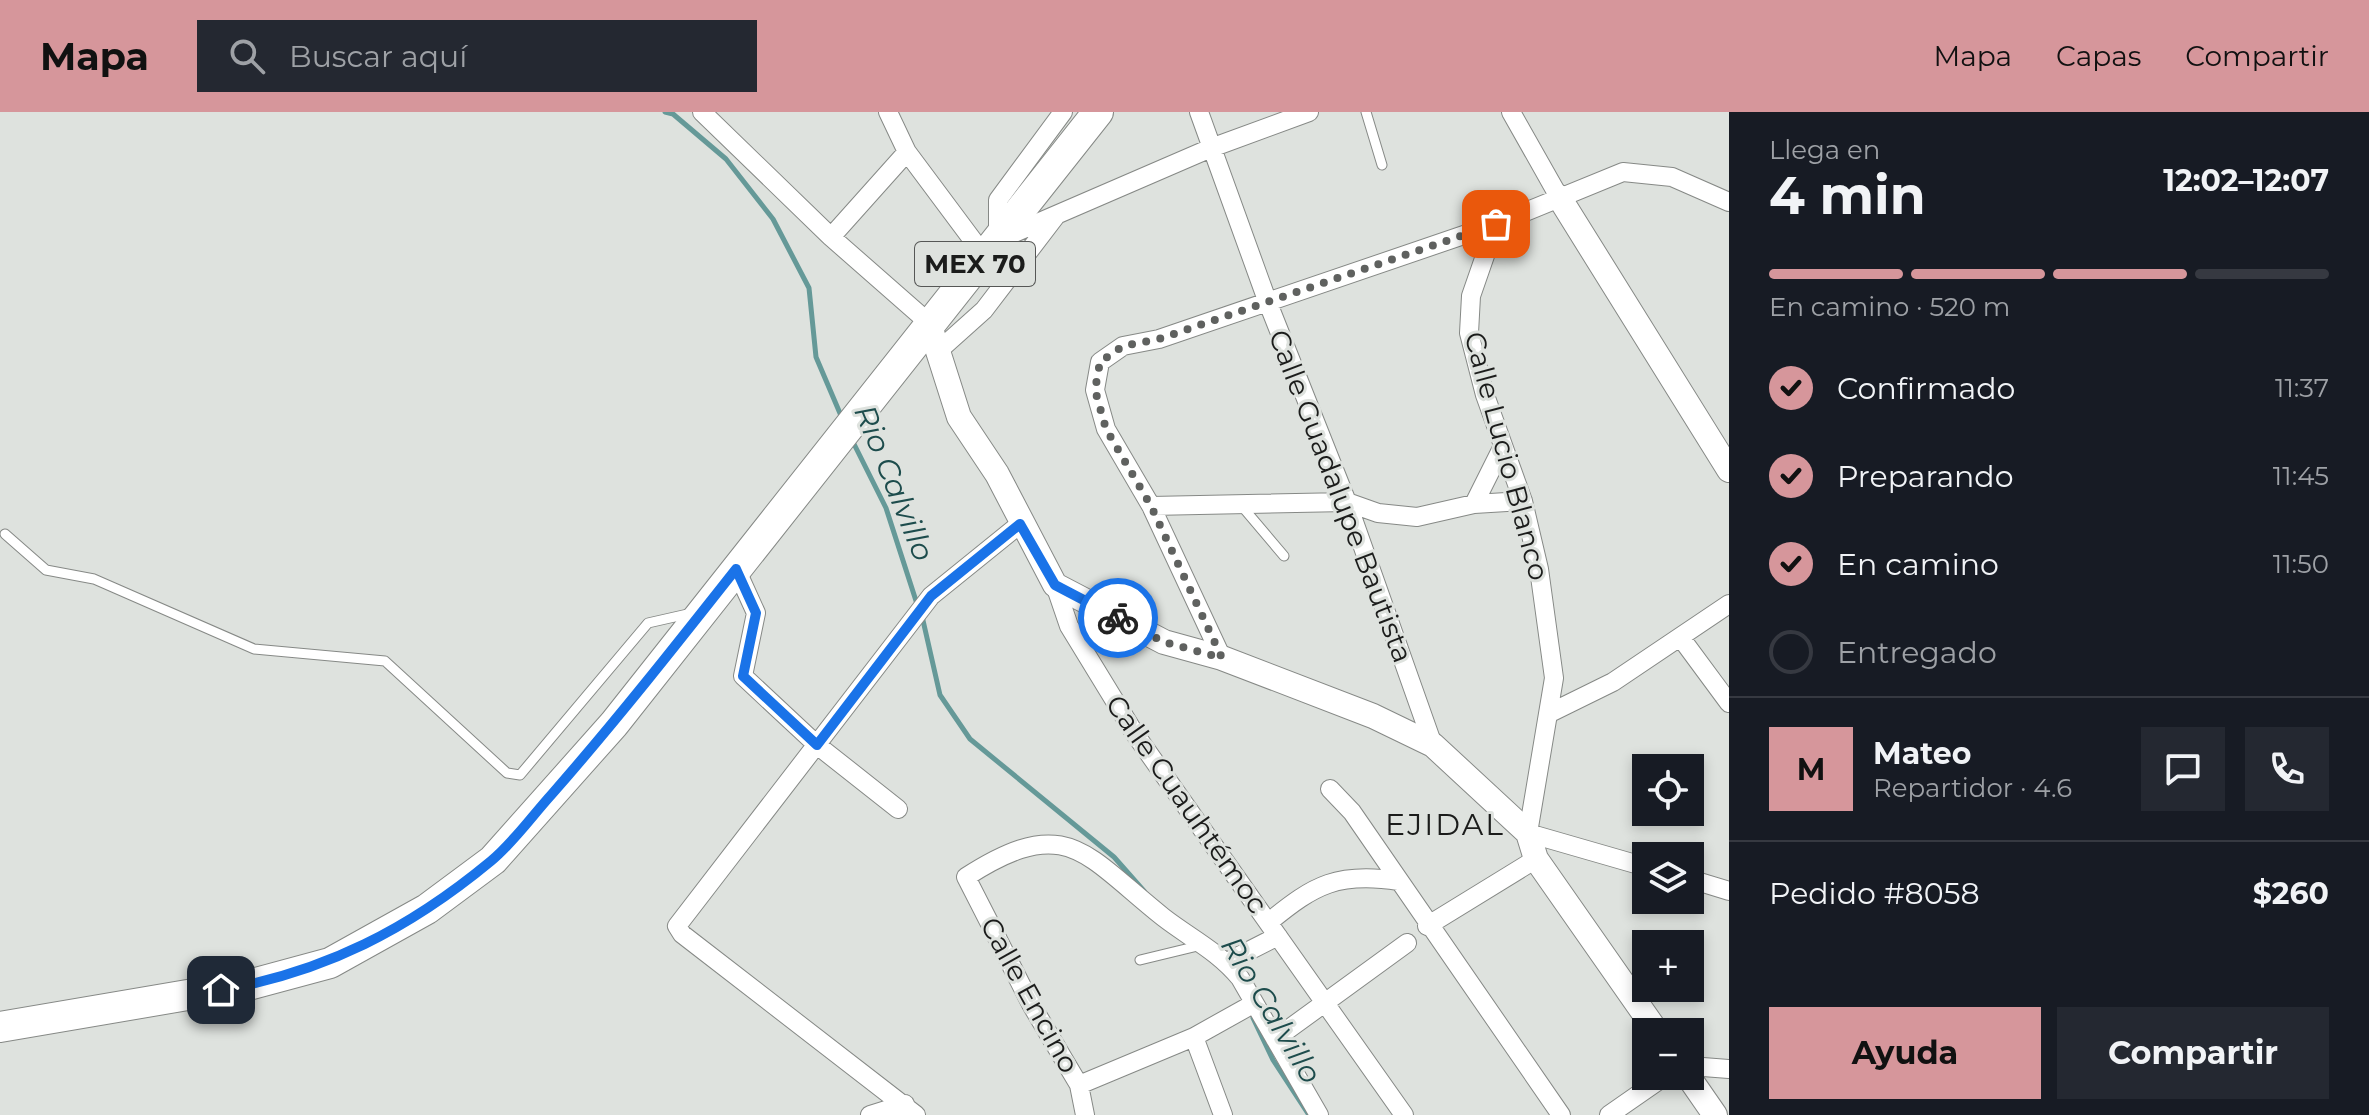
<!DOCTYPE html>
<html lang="es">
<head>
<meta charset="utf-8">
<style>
	body { margin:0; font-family:Montserrat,sans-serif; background:#242831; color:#f1f3f6; height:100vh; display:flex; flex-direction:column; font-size:30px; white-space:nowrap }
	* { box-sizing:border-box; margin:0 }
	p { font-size:26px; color:#9ea1a6 }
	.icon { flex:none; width:44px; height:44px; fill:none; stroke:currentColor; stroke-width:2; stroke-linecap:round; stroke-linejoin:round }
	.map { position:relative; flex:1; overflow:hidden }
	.side { display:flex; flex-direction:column; background:#171b24; width:640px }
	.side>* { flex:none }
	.buttons { position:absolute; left:1632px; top:642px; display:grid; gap:16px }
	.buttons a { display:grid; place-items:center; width:72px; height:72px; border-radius:0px; background:#171b24; box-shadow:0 4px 12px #0003; font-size:40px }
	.pin { position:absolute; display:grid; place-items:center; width:68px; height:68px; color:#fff; margin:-34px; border-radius:16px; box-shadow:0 4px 12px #0006 }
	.courier { position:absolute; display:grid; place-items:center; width:80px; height:80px; margin:-40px; border:6px solid #1a73e8; border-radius:50%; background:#fff; color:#222; box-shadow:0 2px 10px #0007 }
	.head em { font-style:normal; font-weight:700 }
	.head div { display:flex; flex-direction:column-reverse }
	.head { display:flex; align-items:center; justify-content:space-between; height:136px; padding:0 40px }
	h1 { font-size:52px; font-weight:700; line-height:60px }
	.bar { display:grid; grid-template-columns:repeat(4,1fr); gap:12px 8px; align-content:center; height:96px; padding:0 40px }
	.bar i { height:10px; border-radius:6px; background:#363941 }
	.bar .selected { background:#d6969b }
	.bar p { grid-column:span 4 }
	.line { display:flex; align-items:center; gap:20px; padding:0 40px; border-top:2px solid #363941 }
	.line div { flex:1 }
	.round { display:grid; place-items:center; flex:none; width:84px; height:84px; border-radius:0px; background:#242831 }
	ol { padding:0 40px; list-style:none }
	li { display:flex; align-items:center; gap:24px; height:88px }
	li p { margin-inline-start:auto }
	li .icon { padding:8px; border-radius:50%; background:#d6969b; color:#111; stroke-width:4 }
	li:last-child { color:#9ea1a6 }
	li i { width:44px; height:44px; border:4px solid #363941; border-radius:50% }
	.cta { display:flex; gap:16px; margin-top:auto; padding:16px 40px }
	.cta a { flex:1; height:92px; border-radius:0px; background:#d6969b; color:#111; font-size:32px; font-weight:700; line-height:92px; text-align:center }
	.cta a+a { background:#242831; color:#f1f3f6 }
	header { display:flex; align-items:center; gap:48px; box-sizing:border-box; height:112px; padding:0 40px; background:#d6969b; color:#111 }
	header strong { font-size:38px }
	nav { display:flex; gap:44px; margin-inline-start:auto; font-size:28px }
	.search { width:560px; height:72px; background:#242831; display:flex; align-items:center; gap:20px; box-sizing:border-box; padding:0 28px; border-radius:0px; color:#9ea1a6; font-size:30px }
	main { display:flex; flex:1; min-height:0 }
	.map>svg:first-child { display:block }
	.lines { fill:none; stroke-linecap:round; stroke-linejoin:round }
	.stream { stroke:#659998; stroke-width:5 }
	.service-casing { stroke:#868986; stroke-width:11 }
	.minor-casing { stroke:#868986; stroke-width:20 }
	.tertiary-casing { stroke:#868986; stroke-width:26 }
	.primary-casing { stroke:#868986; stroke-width:32 }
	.service { stroke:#fff; stroke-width:9 }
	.minor { stroke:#fff; stroke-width:18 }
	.tertiary { stroke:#fff; stroke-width:24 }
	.primary { stroke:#fff; stroke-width:30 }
	.done { stroke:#5f615f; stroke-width:8; stroke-dasharray:0 14.4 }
	.route { stroke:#1a73e8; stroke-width:10 }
	.labels { text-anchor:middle; stroke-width:6; stroke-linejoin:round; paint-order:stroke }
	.shield { fill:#dee2de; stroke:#565756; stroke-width:2 }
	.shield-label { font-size:26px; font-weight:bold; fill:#1b1c1b }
	.street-label { font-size:28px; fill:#1b1c1b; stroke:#dee2de }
	.water-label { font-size:30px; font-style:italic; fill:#1d4c4c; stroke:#dee2de }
	.neighbourhood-label { font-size:30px; letter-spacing:2px; fill:#1b1c1b; stroke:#dee2de }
</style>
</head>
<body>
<header>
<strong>Mapa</strong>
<div class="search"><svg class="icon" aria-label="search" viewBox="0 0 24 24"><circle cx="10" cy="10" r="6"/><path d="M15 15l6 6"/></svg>Buscar aquí</div>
<nav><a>Mapa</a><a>Capas</a><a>Compartir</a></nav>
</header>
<main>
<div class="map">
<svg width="1729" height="1003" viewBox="0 0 1729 1003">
	<rect width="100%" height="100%" fill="#dee2de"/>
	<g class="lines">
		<!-- stream -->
		<path class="stream" d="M 665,0 L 673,2 L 726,47 L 773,107 L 809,176 L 816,245 L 842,306
			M 853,330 L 886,396 L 918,495
			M 922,504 L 940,583 L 970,627 L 1114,745 L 1144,779
			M 1253,906 L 1273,948 L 1309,1003"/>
		<defs>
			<path id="service" d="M 1366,0 L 1382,53
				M 1240,392 L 1284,444
				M 5,422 L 46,458 L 94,467 L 254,537 L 385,549 L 507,661 L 520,663 L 648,511 L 692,501
				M 1140,848 L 1202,833"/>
			<path id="minor" d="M 702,0 L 831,125 L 929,211
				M 888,0 L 907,40 L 983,142
				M 1199,0 L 1268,191 L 1347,390 L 1433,633
				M 1511,0 L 1559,85
				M 1496,112 L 1471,184 L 1469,221 L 1485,283 L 1523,389 L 1539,457 L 1554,566 L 1528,721 L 1646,755
				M 998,124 L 998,88 L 1063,0
				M 831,125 L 907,40
				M 1005,125 L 1211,36 L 1309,0
				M 936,241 L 984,198 L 1055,105
				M 1474,392 L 1503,334
				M 1151,394 L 1347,390 L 1378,401 L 1417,405 L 1474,392 L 1523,389
				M 736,457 L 756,501 L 743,564 L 817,633 L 898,697
				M 1055,473 L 1069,514 L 1135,622 L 1404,1003
				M 1681,526 L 1729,591
				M 1222,546 L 1151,394 L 1106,317 L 1095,278 L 1100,250 L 1123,234 L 1159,227 L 1496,112 L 1623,60 L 1672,65 L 1729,90
				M 1550,601 L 1613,570 L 1729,492
				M 1330,677 L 1352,700 L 1561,1003
				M 1690,767 L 1729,779
				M 1269,810 C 1315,772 1338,760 1399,769
				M 1427,814 L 1536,747
				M 1227,850 L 1278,824
				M 1194,925 L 1223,1003
				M 1275,927 L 1407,831
				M 1690,954 L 1729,957
				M 1079,973 L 1194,925 L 1253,892
				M 870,1003 L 905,992
				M 916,1003 L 682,822 L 677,814 L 931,484 L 1020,412
				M 1085,1003 L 1079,973 L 1032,894 L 966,765 C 1067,700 1084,742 1163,805 C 1190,826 1218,839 1240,866 L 1319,1003
				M 1609,1003 L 1665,964"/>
			<path id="tertiary" d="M 1559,85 L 1729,358
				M 929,211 L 959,305 L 997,362 L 1055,473 L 1164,530 L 1222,546 L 1373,604 L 1433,633 L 1528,721 L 1536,747 L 1657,920
				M 1688,964 L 1715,1003"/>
			<path id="primary" d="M 0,915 L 252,872 L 330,851 L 427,797 L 493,748 L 614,612 L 1098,0"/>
		</defs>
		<!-- service casing -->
		<use href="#service" class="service-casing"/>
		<!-- minor casing -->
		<use href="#minor" class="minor-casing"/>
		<!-- tertiary casing -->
		<use href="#tertiary" class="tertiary-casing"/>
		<!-- primary casing -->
		<use href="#primary" class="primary-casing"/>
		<!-- service -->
		<use href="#service" class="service"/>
		<!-- minor -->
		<use href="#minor" class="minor"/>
		<!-- tertiary -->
		<use href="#tertiary" class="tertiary"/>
		<!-- primary -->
		<use href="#primary" class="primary"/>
	</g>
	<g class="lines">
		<!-- done -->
		<path class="done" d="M 1118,506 L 1164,530 L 1222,546 L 1151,394 L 1106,317 L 1095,278 L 1100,250 L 1123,234 L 1159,227 L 1496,112"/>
		<!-- route -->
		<path class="route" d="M 221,878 C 325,860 409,817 491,749 C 513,731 532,704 552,682 C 616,609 676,533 736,457 L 756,501 L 743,564 L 817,633 L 931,484 L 1020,412 L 1055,473 L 1118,506"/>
	</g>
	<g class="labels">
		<!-- shield labels -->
		<rect class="shield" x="915" y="130" width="120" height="44" rx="6"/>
		<g class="shield-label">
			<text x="975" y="161">MEX 70</text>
		</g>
		<!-- street labels -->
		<g class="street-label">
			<text transform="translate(1507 344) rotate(75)" y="10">Calle Lucio Blanco</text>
			<text transform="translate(1341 384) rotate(69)" y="10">Calle Guadalupe Bautista</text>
			<text transform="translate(1187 692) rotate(55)" y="10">Calle Cuauhtémoc</text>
			<text transform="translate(1030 883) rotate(61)" y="10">Calle Encino</text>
		</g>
		<!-- water labels -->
		<g class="water-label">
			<text transform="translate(894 371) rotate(68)" y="10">Rio Calvillo</text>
			<text transform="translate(1271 898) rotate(59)" y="10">Rio Calvillo</text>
		</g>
		<!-- neighbourhood labels -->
		<g class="neighbourhood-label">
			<text x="1445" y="723">EJIDAL</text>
		</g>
	</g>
</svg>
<div class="buttons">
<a><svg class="icon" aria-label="locate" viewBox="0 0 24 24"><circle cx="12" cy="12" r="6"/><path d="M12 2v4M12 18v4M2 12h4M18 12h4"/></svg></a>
<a><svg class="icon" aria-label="layers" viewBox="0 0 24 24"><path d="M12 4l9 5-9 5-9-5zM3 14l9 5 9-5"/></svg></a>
<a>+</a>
<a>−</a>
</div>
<div class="pin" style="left:1496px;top:112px;background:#ea580c"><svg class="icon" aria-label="bag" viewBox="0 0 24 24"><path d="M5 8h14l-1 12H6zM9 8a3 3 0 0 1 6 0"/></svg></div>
<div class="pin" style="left:221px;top:878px;background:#1f2937"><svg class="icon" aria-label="home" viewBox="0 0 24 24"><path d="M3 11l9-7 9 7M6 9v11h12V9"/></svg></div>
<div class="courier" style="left:1118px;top:506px"><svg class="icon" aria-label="bike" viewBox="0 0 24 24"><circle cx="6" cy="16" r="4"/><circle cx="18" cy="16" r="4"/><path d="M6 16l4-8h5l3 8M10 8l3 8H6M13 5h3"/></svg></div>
</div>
<section class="side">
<div class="head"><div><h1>4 min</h1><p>Llega en</p></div><em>12:02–12:07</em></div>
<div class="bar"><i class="selected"></i><i class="selected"></i><i class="selected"></i><i></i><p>En camino · 520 m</p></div>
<ol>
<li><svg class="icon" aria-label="check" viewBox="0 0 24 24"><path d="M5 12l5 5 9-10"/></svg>Confirmado<p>11:37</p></li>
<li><svg class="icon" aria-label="check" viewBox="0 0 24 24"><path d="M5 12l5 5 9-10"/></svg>Preparando<p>11:45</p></li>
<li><svg class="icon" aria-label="check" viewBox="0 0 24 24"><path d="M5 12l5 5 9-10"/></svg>En camino<p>11:50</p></li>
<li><i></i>Entregado</li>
</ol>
<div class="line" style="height:144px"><b class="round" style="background:#d6969b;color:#111">M</b><div><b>Mateo</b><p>Repartidor · 4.6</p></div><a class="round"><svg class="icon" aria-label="chat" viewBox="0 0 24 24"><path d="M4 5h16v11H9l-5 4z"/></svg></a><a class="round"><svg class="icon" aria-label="phone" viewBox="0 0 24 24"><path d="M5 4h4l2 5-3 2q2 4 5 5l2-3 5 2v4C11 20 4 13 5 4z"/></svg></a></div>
<div class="line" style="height:104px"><div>Pedido #8058</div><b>$260</b></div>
<div class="cta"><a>Ayuda</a><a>Compartir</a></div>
</section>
</main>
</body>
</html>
